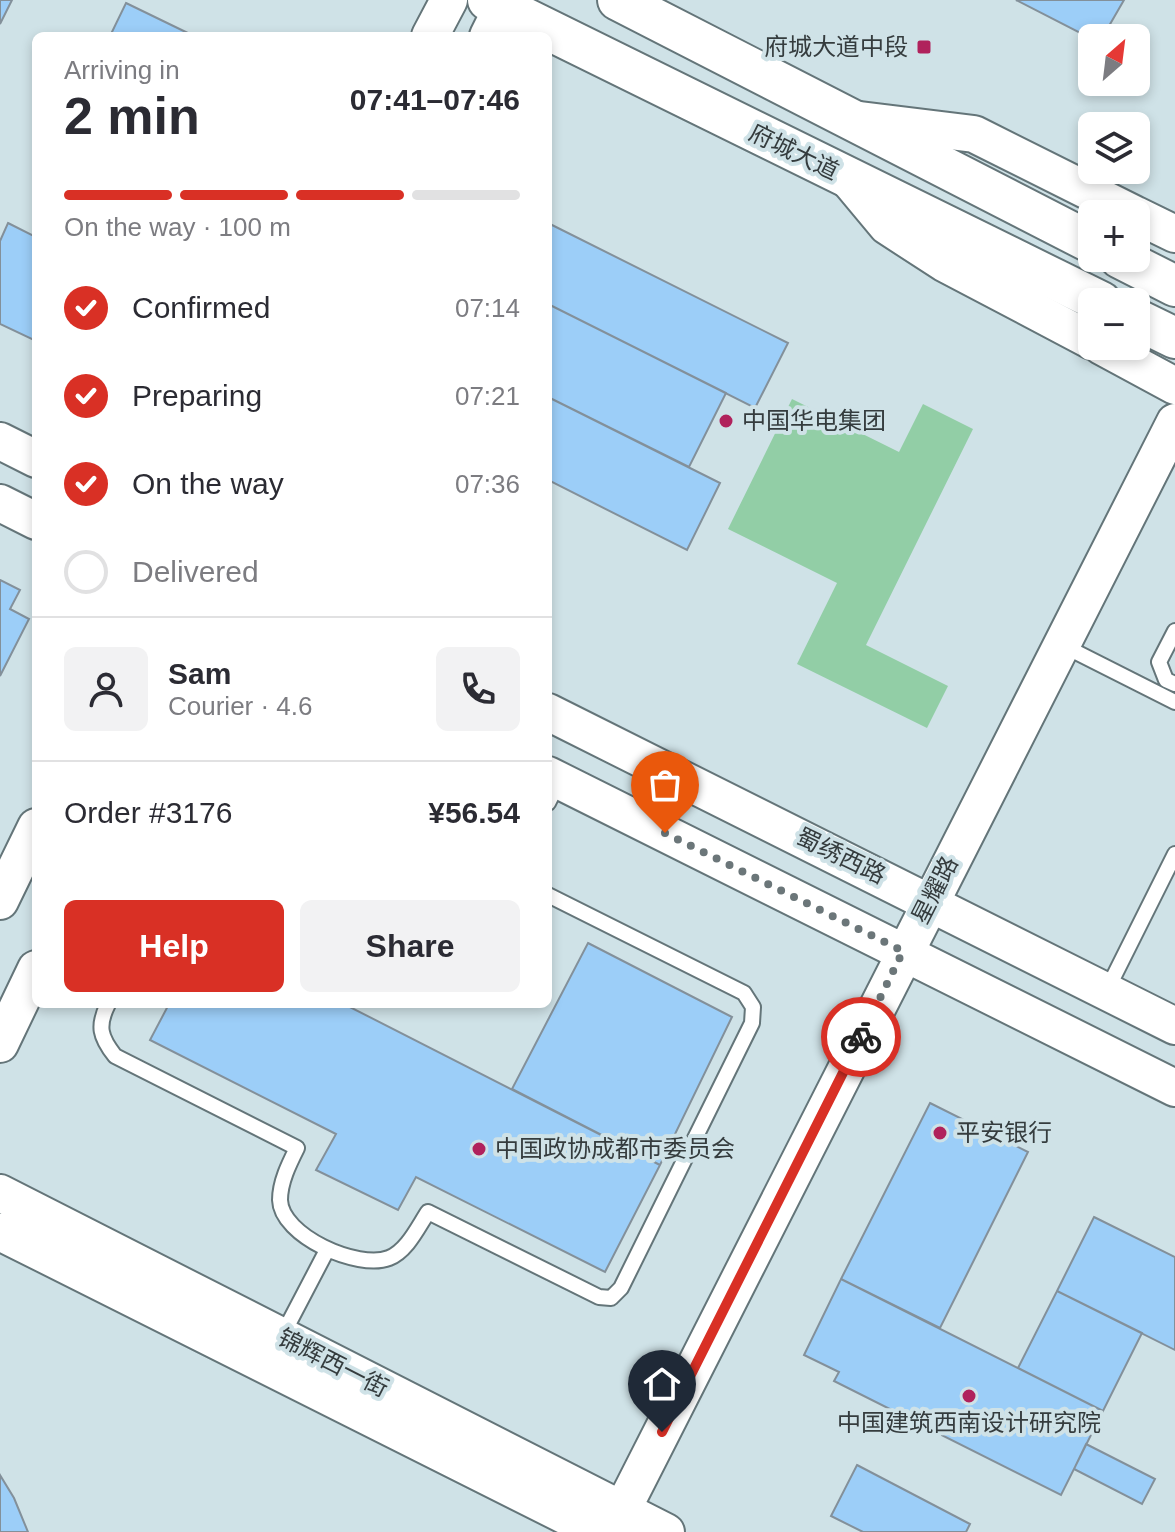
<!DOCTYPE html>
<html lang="en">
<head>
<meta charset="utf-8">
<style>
	body { margin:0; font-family:Helvetica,"Noto Sans SC",sans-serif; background:#f2f2f3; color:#2b2b33; height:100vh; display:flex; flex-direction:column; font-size:30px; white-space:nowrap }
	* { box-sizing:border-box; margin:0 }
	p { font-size:26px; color:#7c7c81 }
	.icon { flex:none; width:44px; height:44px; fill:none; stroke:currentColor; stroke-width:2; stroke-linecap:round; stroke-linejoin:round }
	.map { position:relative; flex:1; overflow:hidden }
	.side { position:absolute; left:32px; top:32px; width:520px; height:976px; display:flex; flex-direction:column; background:#fff; border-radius:12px; box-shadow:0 4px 12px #0003 }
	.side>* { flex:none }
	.needle { width:52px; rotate:28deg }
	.tools { position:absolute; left:1078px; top:24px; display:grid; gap:16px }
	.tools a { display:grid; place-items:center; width:72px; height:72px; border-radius:12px; background:#fff; box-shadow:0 4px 12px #0003; font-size:40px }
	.pin { position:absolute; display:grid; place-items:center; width:68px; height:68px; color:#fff; margin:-82px -34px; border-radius:50% 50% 50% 0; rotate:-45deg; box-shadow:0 0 8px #0007 }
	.pin .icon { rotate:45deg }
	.courier { position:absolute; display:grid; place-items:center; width:80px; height:80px; margin:-40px; border:6px solid #d93025; border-radius:50%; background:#fff; color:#222; box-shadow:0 2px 10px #0007 }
	.head em { font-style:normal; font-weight:800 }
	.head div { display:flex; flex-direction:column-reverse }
	.head { display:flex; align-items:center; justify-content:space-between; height:136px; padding:0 32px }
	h1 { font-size:52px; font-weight:800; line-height:60px }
	.bar { display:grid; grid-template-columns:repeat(4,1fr); gap:12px 8px; align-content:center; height:96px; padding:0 32px }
	.bar i { height:10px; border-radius:6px; background:#e1e1e2 }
	.bar .current { background:#d93025 }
	.bar p { grid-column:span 4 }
	.line { display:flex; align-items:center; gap:20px; padding:0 32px; border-top:2px solid #e1e1e2 }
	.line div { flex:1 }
	.round { display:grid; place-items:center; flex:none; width:84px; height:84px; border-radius:12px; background:#f2f2f3 }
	ol { padding:0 32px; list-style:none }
	li { display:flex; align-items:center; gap:24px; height:88px }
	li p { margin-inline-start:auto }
	li .icon { padding:8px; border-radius:50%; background:#d93025; color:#fff; stroke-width:4 }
	li:last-child { color:#7c7c81 }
	li i { width:44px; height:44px; border:4px solid #e1e1e2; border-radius:50% }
	.cta { display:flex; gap:16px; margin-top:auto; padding:16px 32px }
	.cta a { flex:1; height:92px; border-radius:12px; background:#d93025; color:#fff; font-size:32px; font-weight:800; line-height:92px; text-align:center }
	.cta a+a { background:#f2f2f3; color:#2b2b33 }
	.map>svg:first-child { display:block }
	.green { fill:#92cea6 }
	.building { fill:#9ccef8; stroke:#83909a; stroke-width:2 }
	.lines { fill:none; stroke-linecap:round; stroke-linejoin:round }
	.service-casing { stroke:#647579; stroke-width:18 }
	.tertiary-casing { stroke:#647579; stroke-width:40 }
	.secondary-casing { stroke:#647579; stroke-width:44 }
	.service { stroke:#fff; stroke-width:14 }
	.tertiary { stroke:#fff; stroke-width:36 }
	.secondary { stroke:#fff; stroke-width:40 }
	.done { stroke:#6b7679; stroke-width:8; stroke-dasharray:0 14.4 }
	.route { stroke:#d93025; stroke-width:10 }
	.poi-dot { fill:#b0225c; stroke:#cfe2e7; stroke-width:3 }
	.labels { text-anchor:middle; stroke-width:8; stroke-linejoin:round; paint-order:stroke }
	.poi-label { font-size:24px; fill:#353c3e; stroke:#cfe2e7; text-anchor:start }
	.street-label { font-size:24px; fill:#353c3e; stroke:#cfe2e7 }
</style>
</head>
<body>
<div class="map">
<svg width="1175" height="1532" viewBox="0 0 1175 1532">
	<rect width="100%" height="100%" fill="#cfe2e7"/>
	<!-- green -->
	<path class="green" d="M 792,399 L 899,452 L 923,404 L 973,429 L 866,645 L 948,686 L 927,728 L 797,664 L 837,583 L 728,529 Z"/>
	<!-- building -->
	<path class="building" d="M 0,0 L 12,0 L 0,24 Z
		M 1016,0 L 1124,0 L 1102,38 L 1092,39 Z
		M 126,3 L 194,36 L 110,36 Z
		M 8,223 L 36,237 L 36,341 L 0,324 L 0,241 Z
		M 548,223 L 788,343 L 755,408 L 548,304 Z
		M 548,304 L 726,393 L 689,467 L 548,397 Z
		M 548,397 L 720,483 L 687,550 L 548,480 Z
		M 0,580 L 20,590 L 10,609 L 29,619 L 0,676 Z
		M 588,943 L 732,1017 L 660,1165 L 512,1089 Z
		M 169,1004 L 344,1004 L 660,1165 L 605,1272 L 416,1177 L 398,1210 L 316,1170 L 336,1134 L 150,1040 Z
		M 930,1103 L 1028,1152 L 940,1328 L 841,1279 Z
		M 1094,1217 L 1175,1257 L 1175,1350 L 1057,1291 Z
		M 841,1279 L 1103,1411 L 1061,1495 L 834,1381 L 839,1372 L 804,1355 Z
		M 1057,1291 L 1142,1333 L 1103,1411 L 1018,1368 Z
		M 1086,1444 L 1155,1479 L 1142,1504 L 1074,1469 Z
		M 857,1465 L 970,1524 L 966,1532 L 863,1532 L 831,1516 Z
		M 0,1475 L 14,1498 L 28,1532 L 0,1532 Z"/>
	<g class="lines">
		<defs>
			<path id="service" d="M 1175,631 L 1159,662 L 1166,680 L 1175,684
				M 1060,644 L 1175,702
				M 548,803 L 559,781
				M 1107,990 L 1175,854
				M 108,1004 C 97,1026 100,1037 115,1056 L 297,1148 C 289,1164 280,1182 280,1200 C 281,1236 358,1270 389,1258 C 407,1251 418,1227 428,1212 L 599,1297 L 611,1298 L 621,1288 L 752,1023 L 753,1007 L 744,993 L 548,895
				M 282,1336 L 327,1250"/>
			<path id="tertiary" d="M 430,36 L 449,0
				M 488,36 L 506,0
				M 860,120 L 974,134 L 1134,214
				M 847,178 L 887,226 L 944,263 L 1092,341
				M 1136,215 L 1175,234
				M 1101,346 L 1175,386
				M 0,441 L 36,459
				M 0,503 L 36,521
				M 548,712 L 1175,1026
				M 548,775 L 1175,1088
				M 0,901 L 36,827
				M 0,1044 L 36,969
				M 0,1193 L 666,1532
				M 0,1232 L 598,1532
				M 611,1532 L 1175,422"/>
			<path id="secondary" d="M 488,0 L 1101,302
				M 618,0 L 1092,243
				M 1120,258 L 1175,286
				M 1136,319 L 1175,338"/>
		</defs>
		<!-- service casing -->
		<use href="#service" class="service-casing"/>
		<!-- tertiary casing -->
		<use href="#tertiary" class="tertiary-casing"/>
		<!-- secondary casing -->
		<use href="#secondary" class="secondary-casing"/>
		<!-- service -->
		<use href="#service" class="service"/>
		<!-- tertiary -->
		<use href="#tertiary" class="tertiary"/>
		<!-- secondary -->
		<use href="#secondary" class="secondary"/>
	</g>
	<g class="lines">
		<!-- done -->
		<path class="done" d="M 665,833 L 903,951 L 861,1037"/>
		<!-- route -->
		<path class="route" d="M 662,1432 L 861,1037"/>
	</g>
	<!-- markers -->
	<g class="poi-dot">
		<rect x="916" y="39" width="16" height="16" rx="4"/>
		<circle cx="726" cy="421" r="8"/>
		<circle cx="940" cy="1133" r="8"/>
		<circle cx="479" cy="1149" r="8"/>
		<circle cx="969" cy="1396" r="8"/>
	</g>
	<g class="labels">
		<!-- poi labels -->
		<g class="poi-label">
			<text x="908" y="55" text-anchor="end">府城大道中段</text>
			<text x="742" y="429">中国华电集团</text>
			<text x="956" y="1141">平安银行</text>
			<text x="495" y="1157">中国政协成都市委员会</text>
			<text x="969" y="1431" text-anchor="middle">中国建筑西南设计研究院</text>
		</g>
		<!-- street labels -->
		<g class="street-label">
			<text transform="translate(794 152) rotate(26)" y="8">府城大道</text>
			<text transform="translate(841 856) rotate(26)" y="8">蜀绣西路</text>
			<text transform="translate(935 890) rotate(-63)" y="8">星耀路</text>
			<text transform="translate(333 1363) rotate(27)" y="8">锦辉西一街</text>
		</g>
	</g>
</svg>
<div class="tools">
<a><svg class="needle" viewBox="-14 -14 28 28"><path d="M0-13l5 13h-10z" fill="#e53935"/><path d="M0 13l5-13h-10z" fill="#7c7c81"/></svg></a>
<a><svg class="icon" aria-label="layers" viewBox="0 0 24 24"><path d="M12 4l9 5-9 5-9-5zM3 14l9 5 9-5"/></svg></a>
<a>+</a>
<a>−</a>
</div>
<div class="pin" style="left:665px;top:833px;background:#ea580c"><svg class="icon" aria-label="bag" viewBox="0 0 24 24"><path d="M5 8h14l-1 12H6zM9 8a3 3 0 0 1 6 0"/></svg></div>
<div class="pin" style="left:662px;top:1432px;background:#1f2937"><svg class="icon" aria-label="home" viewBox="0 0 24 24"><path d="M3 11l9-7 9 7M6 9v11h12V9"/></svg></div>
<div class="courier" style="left:861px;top:1037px"><svg class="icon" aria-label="bike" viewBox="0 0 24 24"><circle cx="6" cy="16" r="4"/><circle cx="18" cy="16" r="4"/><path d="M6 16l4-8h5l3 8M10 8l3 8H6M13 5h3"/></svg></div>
<section class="side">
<div class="head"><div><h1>2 min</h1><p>Arriving in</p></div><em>07:41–07:46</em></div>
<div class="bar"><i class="current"></i><i class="current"></i><i class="current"></i><i></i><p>On the way · 100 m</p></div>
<ol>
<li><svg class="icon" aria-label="check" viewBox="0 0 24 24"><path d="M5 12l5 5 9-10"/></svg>Confirmed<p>07:14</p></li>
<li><svg class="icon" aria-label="check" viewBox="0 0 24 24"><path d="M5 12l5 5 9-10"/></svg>Preparing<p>07:21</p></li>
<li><svg class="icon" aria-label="check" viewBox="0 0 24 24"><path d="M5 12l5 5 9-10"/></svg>On the way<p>07:36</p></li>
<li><i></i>Delivered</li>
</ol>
<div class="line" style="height:144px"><a class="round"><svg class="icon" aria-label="person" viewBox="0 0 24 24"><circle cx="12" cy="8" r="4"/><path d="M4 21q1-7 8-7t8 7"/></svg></a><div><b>Sam</b><p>Courier · 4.6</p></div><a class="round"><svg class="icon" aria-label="phone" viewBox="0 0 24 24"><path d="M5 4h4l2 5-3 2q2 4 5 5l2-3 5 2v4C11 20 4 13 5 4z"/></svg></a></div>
<div class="line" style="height:104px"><div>Order #3176</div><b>¥56.54</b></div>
<div class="cta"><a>Help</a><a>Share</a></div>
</section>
</div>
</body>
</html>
